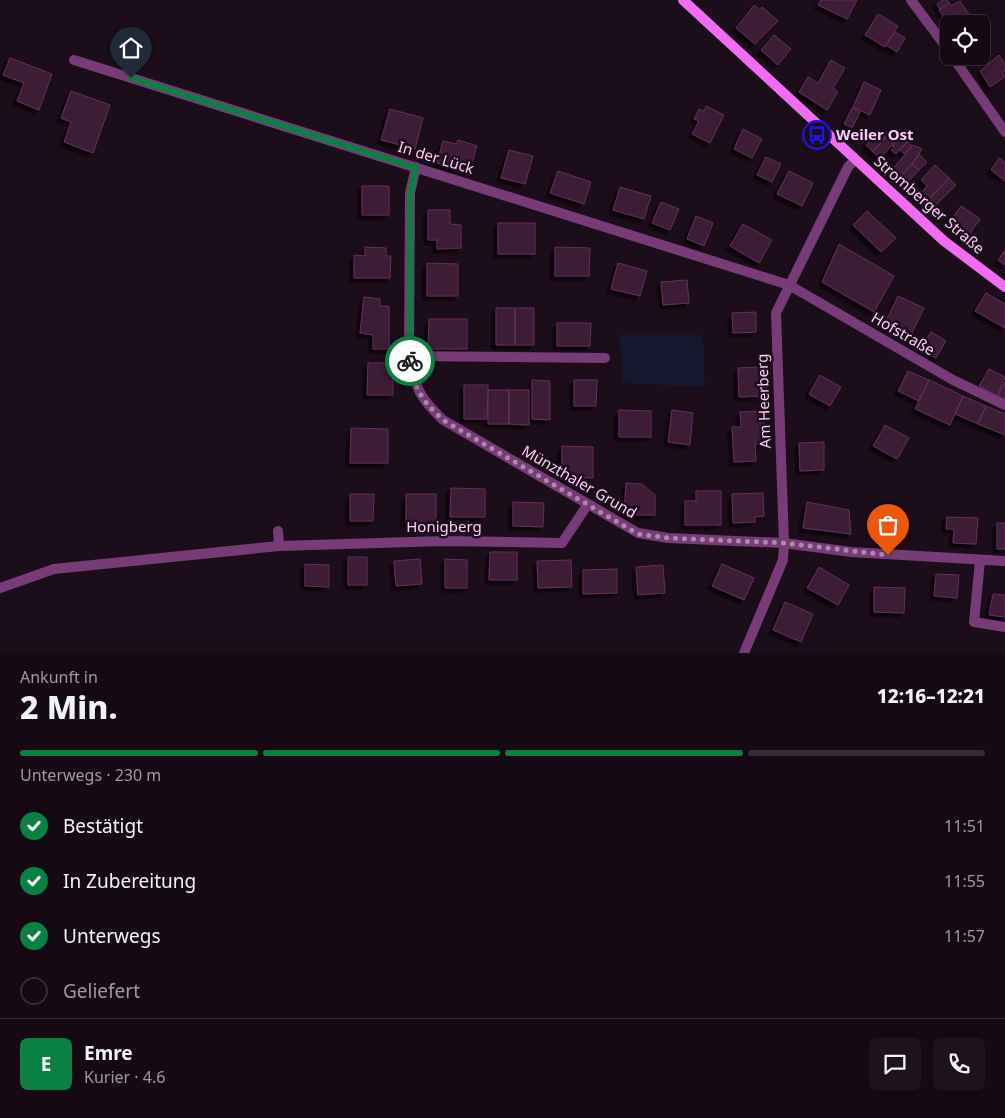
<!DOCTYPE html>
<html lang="de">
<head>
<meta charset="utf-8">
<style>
	body { margin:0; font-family:"Noto Sans",sans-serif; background:#1e131d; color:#f1f3f6; height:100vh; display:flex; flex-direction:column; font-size:19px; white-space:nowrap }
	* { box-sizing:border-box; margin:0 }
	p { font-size:16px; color:#9d9aa0 }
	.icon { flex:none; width:28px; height:28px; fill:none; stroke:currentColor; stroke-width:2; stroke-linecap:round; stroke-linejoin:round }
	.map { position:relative; height:653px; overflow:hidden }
	.side { display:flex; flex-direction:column; background:#150a14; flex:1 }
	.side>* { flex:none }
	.buttons { position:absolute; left:940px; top:15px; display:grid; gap:10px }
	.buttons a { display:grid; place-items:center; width:50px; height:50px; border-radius:8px; background:#150a14; box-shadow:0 5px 20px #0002,0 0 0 1px #342b34; font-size:25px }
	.pin { position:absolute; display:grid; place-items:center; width:42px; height:42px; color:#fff; margin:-51px -21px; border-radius:50% 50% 50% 0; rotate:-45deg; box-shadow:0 0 5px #0007 }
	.pin .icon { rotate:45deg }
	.courier { position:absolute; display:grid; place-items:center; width:50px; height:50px; margin:-25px; border:4px solid #0b8043; border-radius:50%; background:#fff; color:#222; box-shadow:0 1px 6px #0007 }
	.headline em { font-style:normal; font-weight:800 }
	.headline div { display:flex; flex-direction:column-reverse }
	.headline { display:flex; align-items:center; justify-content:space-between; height:85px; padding:0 20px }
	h1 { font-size:32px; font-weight:800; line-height:38px }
	.bar { display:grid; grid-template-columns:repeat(4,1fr); gap:8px 5px; align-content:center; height:60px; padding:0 20px }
	.bar i { height:6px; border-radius:4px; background:#342b34 }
	.bar .active { background:#0b8043 }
	.bar p { grid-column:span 4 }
	.line { display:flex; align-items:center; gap:12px; padding:0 20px; border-top:1px solid #342b34 }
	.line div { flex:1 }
	.round { display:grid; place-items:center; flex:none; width:52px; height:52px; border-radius:8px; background:#1e131d }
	ol { padding:0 20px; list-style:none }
	li { display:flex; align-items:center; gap:15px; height:55px }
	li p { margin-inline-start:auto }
	li .icon { padding:5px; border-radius:50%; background:#0b8043; color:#fff; stroke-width:4 }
	li:last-child { color:#9d9aa0 }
	li i { width:28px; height:28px; border:2px solid #342b34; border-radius:50% }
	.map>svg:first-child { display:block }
	.green { fill:#14172d }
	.building { fill:#3c1b36; stroke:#662f5d; filter:url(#shadow) }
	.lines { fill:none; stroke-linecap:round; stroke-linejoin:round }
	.minor { stroke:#773c77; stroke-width:10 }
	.secondary { stroke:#f06df2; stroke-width:10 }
	.done { stroke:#ac8aaa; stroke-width:5; stroke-dasharray:0 9 }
	.route { stroke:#0b8043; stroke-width:6 }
	.labels { text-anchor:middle; stroke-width:5; stroke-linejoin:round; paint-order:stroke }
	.poi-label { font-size:15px; font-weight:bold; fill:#facdf7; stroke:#1c0d1a; text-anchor:start }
	.street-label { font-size:15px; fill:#facdf7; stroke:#1c0d1a }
</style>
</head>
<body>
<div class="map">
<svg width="1005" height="653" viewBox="0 0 1005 653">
	<defs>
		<filter id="shadow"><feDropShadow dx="-4" dy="4" stdDeviation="1" flood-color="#0009"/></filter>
	</defs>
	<rect width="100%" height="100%" fill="#1c0d1a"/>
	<!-- green -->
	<path class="green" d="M 619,335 L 703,335 L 705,387 L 623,383 Z"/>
	<!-- building -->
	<path class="building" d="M 821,0 L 857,0 L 847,19 L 818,5 Z
		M 943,0 L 947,0 L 949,3 L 940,9 L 937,4 Z
		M 960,1 L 973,20 L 967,24 L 949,24 L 939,10 L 949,3 L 951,6 Z
		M 754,5 L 760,10 L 762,7 L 778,21 L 755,44 L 736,28 Z
		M 878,14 L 898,26 L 885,47 L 865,35 Z
		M 895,32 L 905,38 L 897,52 L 886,45 Z
		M 774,35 L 791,49 L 778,65 L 761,50 Z
		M 999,55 L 1005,64 L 1005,71 L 1002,73 L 1005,77 L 990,87 L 980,71 Z
		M 10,58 L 52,74 L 39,110 L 17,101 L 24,83 L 3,75 Z
		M 831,60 L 845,68 L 833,88 L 838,92 L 827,110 L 799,92 L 808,77 L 818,83 Z
		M 864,82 L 881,90 L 870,115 L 853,107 Z
		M 71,91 L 110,105 L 93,153 L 64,142 L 71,122 L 61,118 Z
		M 706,106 L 724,115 L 710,143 L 692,134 L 699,121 L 694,119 L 699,109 L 704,111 Z
		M 852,108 L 860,112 L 852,128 L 844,124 Z
		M 390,109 L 423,118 L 415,149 L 381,140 Z
		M 743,129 L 762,139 L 752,158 L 734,149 Z
		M 892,129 L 900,137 L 880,158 L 873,152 Z
		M 887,131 L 890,134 L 885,138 L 882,136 Z
		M 878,132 L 885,138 L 873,152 L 866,145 Z
		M 901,136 L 907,142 L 896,154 L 891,150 L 894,147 L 892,146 Z
		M 458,140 L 477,146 L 469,172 L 437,163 L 443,141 L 456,144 Z
		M 907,142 L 912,146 L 904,154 L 900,150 Z
		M 913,145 L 922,149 L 917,158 L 900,177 L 892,170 Z
		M 509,150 L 533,156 L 525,184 L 501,178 Z
		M 919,154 L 927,162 L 919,170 L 912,164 Z
		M 766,157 L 781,164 L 772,182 L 757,175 Z
		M 999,158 L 1005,163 L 1005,181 L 991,170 Z
		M 912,164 L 919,170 L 907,183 L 900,177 Z
		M 935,165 L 949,178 L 926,202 L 919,195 L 927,186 L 921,180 Z
		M 558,171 L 591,182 L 584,204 L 550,193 Z
		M 789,171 L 813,183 L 802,206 L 777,194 Z
		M 949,178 L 956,185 L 933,208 L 926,202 Z
		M 362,186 L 389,186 L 389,215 L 362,215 Z
		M 620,187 L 651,196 L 644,219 L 613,210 Z
		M 661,202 L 679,209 L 670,230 L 652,223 Z
		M 961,206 L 980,219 L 969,235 L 950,221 Z
		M 428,210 L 450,210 L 450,224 L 461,225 L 461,248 L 437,249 L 437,240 L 428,240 Z
		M 867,211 L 896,238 L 881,252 L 853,225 Z
		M 696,216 L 713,223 L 704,246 L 687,239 Z
		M 498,223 L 535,223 L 535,254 L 498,254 Z
		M 743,224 L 772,240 L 759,263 L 730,246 Z
		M 839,244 L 894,276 L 874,312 L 822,282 Z
		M 365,247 L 386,248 L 386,256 L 391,256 L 390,278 L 354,278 L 354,255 L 365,256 Z
		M 555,247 L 590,248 L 589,276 L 555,276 Z
		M 1005,250 L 1005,265 L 998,260 Z
		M 427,263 L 458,264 L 458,296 L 427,296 Z
		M 618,263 L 647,271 L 640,296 L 611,289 Z
		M 687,280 L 689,303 L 663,305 L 661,282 Z
		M 986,293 L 1005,304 L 1005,328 L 975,311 Z
		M 898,296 L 924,308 L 912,333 L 886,321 Z
		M 364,297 L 380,299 L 380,306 L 389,306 L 389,349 L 373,349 L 373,335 L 360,333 Z
		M 496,308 L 515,308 L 515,345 L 496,345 Z
		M 515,308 L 534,308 L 534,345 L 515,345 Z
		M 756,312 L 756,332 L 733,333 L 732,313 Z
		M 429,319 L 467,319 L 467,349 L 428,349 Z
		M 557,323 L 591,323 L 590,346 L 557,346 Z
		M 931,332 L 946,341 L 936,358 L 921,349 Z
		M 368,363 L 393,363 L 393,395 L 367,395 Z
		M 760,367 L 761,396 L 739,397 L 738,368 Z
		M 989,369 L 1005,377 L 997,396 L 979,386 Z
		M 908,371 L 929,380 L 919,401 L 898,391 Z
		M 820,375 L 841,387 L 830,406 L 809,394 Z
		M 532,380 L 550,381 L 550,420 L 532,419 Z
		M 574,380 L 597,380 L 596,406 L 574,406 Z
		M 929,380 L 963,396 L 950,425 L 915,409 Z
		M 1005,382 L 1005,399 L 998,396 Z
		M 464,385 L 488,385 L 487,419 L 464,419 Z
		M 488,390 L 509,390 L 509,424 L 488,424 Z
		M 509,390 L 529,390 L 529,425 L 509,424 Z
		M 963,396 L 986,406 L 978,424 L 955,414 Z
		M 986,406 L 1005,414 L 1005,435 L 978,424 Z
		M 619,410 L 651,411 L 651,437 L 619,437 Z
		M 672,410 L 693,413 L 690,445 L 668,442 Z
		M 763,411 L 765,444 L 755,444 L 756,461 L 734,462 L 732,427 L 741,427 L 740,412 Z
		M 885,425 L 909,438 L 897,459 L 873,446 Z
		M 351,428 L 388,429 L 388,463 L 350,463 Z
		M 824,442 L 824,470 L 800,471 L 799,443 Z
		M 562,446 L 593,447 L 593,478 L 562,477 Z
		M 626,483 L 642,484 L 655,495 L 655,515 L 624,515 Z
		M 451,488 L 485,489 L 485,517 L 450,517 Z
		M 696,491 L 721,491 L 721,525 L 685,525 L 685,501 L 696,501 Z
		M 763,493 L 764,516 L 755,517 L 755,522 L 733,523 L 732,494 Z
		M 350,494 L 374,494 L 373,521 L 350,521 Z
		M 406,494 L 436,494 L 436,523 L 406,523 Z
		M 513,502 L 544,503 L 543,527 L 513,526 Z
		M 807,502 L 849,510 L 851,534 L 803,528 Z
		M 947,517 L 978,518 L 976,544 L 953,543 L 954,529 L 946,529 Z
		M 997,523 L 1005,523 L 1005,549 L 997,549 Z
		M 490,552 L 517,552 L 517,580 L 489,580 Z
		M 348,557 L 367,557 L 367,585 L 348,585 Z
		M 420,559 L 422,584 L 396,586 L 394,561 Z
		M 445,559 L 467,560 L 467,588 L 445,588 Z
		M 571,560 L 572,587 L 538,588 L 537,561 Z
		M 305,564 L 329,565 L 329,587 L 305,586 Z
		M 722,564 L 754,578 L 744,600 L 712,586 Z
		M 663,565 L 665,593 L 638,595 L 636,567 Z
		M 819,567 L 849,585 L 838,605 L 807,588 Z
		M 617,569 L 617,593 L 583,594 L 583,570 Z
		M 936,574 L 959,575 L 957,598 L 934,596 Z
		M 874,587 L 905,588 L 904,613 L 874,612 Z
		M 993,594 L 1005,595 L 1005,617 L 989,615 Z
		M 785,602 L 813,614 L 801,642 L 773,630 Z"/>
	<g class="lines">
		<!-- minor -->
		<path class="minor" d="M 911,0 L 949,51
			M 952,56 L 1005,132
			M 74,60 L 789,285 L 953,380 L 1005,405
			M 416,167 L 410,193 L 409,356 C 416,389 419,397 443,420 L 638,533 L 668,538 L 784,543 L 851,552 L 1005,561
			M 409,356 L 605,358
			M 278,531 L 279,546 L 444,541 L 562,543 L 588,504
			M 980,561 L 974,622 L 1005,627
			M 0,588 L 54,569 L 279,546
			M 744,653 L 783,560 L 784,543 L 776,313 L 848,167 L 855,160"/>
		<!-- secondary -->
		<path class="secondary" d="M 683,0 L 944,241 L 1005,287"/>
	</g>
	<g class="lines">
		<!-- done -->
		<path class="done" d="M 410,361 C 416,392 421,399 443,420 L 638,534 L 668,538 L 784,543 L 888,555"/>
		<!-- route -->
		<path class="route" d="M 131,78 L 416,168 L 410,193 L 410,361"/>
	</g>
	<!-- icons -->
	<defs>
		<symbol id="bus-ring" viewBox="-11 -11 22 22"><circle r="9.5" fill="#1c0d1a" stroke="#2114e0" stroke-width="1.5"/><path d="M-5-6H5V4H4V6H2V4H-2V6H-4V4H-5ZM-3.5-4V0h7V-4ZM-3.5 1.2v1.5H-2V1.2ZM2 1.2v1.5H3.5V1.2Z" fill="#2114e0"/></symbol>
	</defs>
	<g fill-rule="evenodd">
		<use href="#bus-ring" x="801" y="119" width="32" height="32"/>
	</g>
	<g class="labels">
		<!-- poi labels -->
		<g class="poi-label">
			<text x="836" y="140">Weiler Ost</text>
		</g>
		<!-- street labels -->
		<g class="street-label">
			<text transform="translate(436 158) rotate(17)" y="5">In der Lück</text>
			<text transform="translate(929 205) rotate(41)" y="5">Stromberger Straße</text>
			<text transform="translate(903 334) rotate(30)" y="5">Hofstraße</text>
			<text transform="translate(764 401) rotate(-92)" y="5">Am Heerberg</text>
			<text transform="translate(579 482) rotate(30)" y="5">Münzthaler Grund</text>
			<text x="444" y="532">Honigberg</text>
		</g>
	</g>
</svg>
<div class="buttons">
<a><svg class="icon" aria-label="locate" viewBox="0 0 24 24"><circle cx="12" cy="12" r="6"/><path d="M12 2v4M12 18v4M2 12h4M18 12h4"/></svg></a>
</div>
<div class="pin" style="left:888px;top:555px;background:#ea580c"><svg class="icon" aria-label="bag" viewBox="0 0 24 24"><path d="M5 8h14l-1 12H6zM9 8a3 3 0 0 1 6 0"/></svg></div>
<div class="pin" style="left:131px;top:78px;background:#1f2937"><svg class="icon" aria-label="home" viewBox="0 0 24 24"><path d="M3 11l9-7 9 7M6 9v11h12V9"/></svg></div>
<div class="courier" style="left:410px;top:361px"><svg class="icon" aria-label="bike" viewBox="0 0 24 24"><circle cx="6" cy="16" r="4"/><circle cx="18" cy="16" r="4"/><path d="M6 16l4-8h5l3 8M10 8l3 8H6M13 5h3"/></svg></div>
</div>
<section class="side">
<div class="headline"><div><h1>2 Min.</h1><p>Ankunft in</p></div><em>12:16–12:21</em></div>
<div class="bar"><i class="active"></i><i class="active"></i><i class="active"></i><i></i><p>Unterwegs · 230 m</p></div>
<ol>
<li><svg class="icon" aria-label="check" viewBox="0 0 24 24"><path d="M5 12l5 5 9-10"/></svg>Bestätigt<p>11:51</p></li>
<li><svg class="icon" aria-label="check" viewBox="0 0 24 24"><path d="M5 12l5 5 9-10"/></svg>In Zubereitung<p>11:55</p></li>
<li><svg class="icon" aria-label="check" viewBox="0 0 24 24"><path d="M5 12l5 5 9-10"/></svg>Unterwegs<p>11:57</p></li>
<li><i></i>Geliefert</li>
</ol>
<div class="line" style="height:90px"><b class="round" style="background:#0b8043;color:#fff">E</b><div><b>Emre</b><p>Kurier · 4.6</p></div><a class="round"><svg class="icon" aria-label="chat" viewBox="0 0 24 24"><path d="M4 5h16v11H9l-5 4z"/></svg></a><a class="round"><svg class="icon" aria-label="phone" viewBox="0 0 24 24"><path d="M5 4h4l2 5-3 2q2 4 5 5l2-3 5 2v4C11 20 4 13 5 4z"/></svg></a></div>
</section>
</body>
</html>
